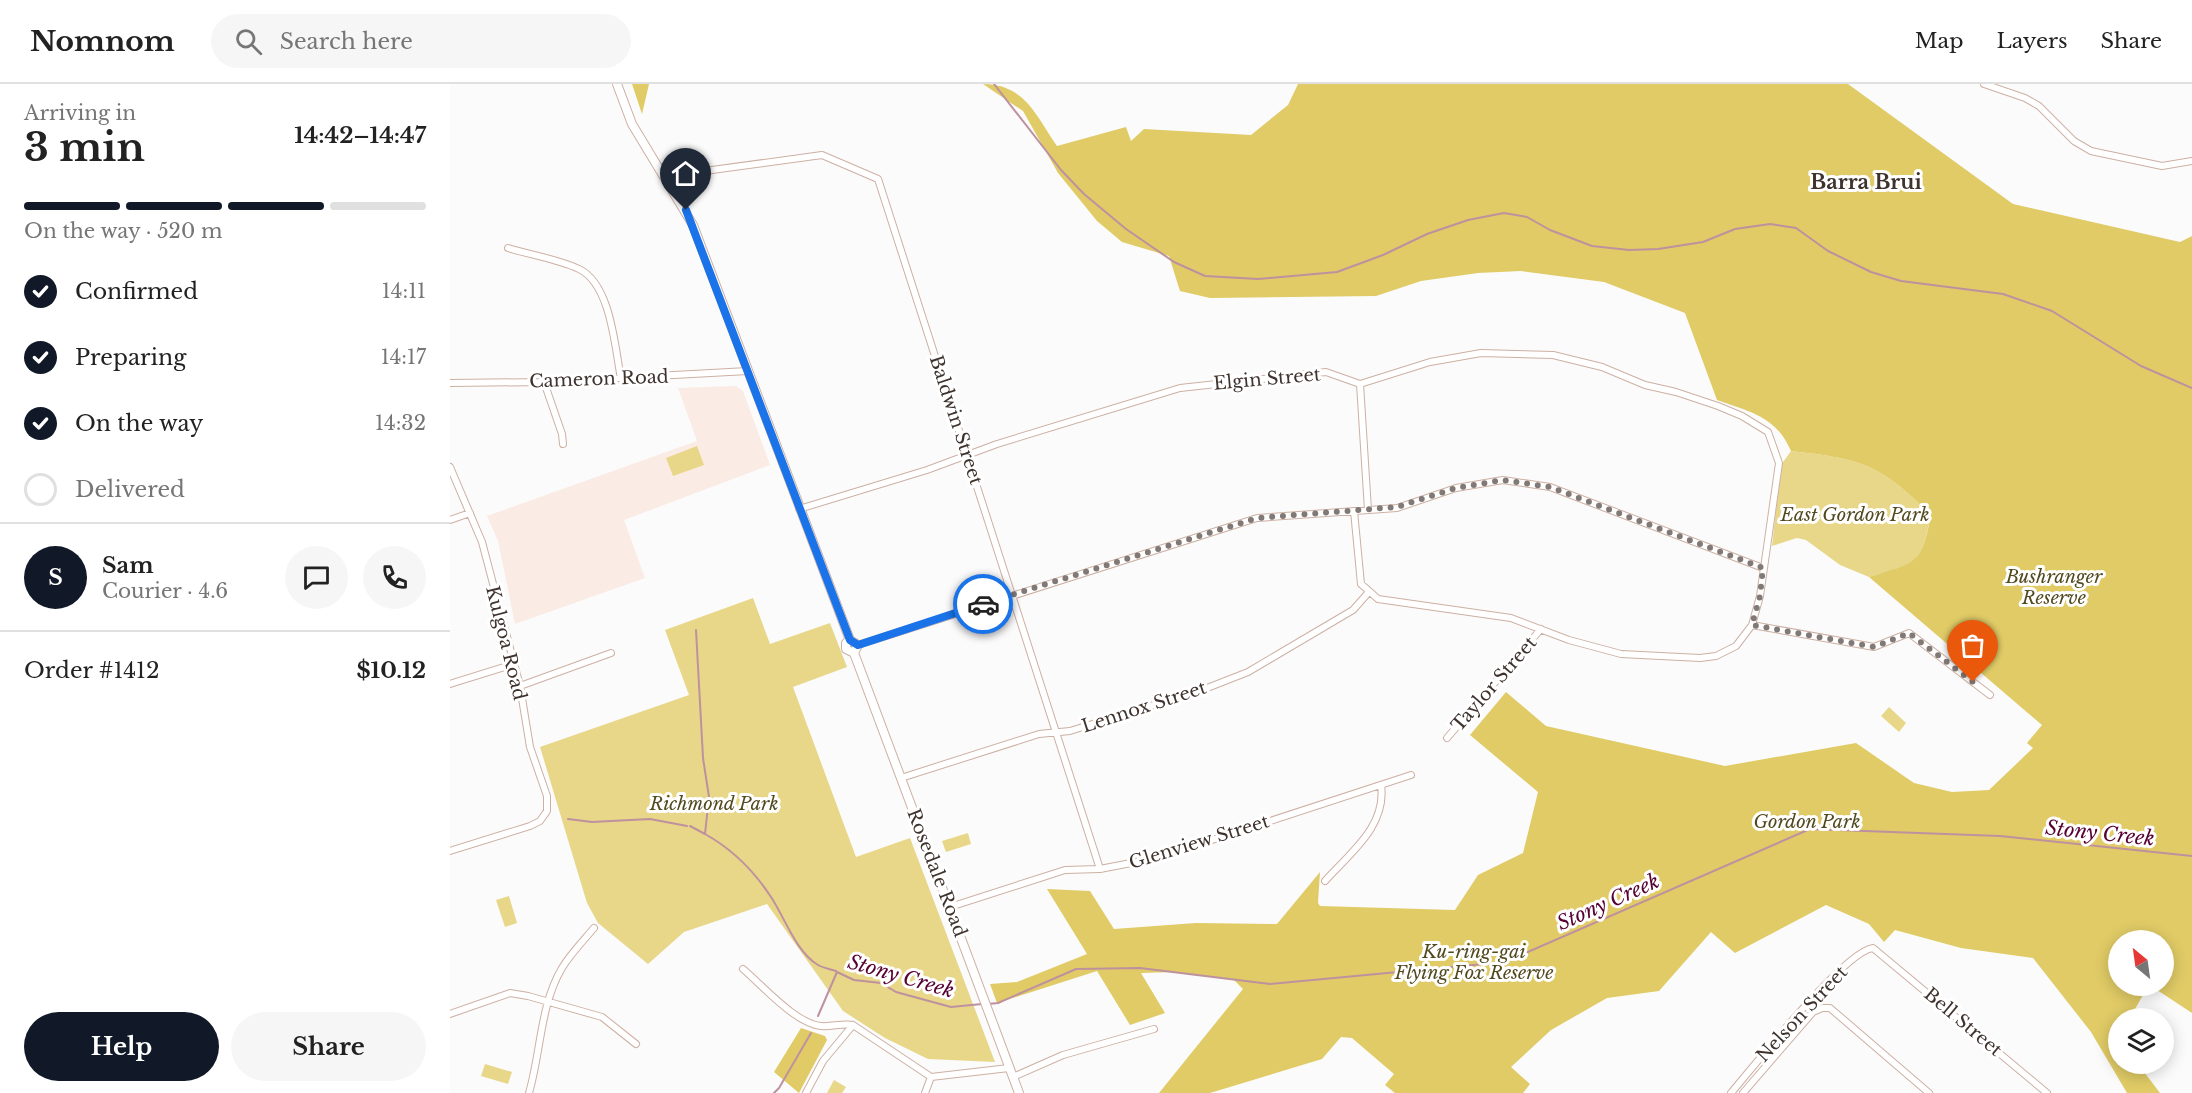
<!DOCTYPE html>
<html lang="en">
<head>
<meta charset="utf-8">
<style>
	body { margin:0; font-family:"Libre Baskerville",serif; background:#f6f6f6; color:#222; height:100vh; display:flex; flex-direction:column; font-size:22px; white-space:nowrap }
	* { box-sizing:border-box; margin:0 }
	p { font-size:20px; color:#767676 }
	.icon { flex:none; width:33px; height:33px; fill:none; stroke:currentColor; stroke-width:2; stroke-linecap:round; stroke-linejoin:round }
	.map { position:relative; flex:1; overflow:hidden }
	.sheet { display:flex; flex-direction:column; background:#fff; width:450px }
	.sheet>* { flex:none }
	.needle { width:39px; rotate:331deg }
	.buttons { position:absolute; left:1658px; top:846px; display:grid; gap:12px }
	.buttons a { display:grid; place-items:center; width:66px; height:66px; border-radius:50%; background:#fff; box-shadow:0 3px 15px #0003; font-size:30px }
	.pin { position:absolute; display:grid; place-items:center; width:51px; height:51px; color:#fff; margin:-62px -26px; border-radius:50% 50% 50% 0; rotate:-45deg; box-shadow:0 0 6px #0007 }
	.pin .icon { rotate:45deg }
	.courier { position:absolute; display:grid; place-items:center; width:60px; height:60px; margin:-30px; border:4px solid #1a73e8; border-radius:50%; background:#fff; color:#222; box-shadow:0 2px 8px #0007 }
	.summary em { font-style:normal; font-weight:800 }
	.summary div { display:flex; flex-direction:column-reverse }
	.summary { display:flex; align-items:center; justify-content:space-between; height:102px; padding:0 24px }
	h1 { font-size:39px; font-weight:800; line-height:45px }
	.bar { display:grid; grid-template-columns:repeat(4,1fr); gap:9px 6px; align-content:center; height:72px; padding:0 24px }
	.bar i { height:8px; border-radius:4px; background:#e0e0e0 }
	.bar .selected { background:#111827 }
	.bar p { grid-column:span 4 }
	.line { display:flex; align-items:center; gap:15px; padding:0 24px; border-top:2px solid #e0e0e0 }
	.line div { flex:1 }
	.round { display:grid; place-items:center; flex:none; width:63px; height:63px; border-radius:32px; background:#f6f6f6 }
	ol { padding:0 24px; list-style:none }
	li { display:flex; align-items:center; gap:18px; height:66px }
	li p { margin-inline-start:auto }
	li .icon { padding:6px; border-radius:50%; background:#111827; color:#fff; stroke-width:4 }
	li:last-child { color:#767676 }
	li i { width:33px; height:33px; border:3px solid #e0e0e0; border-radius:50% }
	.cta { display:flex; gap:12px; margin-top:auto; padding:12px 24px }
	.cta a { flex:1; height:69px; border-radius:36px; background:#111827; color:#fff; font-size:24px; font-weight:800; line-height:69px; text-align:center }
	.cta a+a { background:#f6f6f6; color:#222 }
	header { display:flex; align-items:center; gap:36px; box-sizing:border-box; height:84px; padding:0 30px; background:#fff; border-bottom:2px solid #e0e0e0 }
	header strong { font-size:28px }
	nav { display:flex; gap:33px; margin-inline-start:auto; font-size:21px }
	.search { width:420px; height:54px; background:#f6f6f6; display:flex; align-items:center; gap:15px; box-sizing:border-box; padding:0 21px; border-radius:33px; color:#767676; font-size:22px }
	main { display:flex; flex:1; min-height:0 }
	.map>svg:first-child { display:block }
	.built { fill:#faebe4 }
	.green { fill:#e8d789 }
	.forest { fill:#e0cb66 }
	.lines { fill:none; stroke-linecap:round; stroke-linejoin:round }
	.stream { stroke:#be919f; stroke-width:2 }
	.street-casing { stroke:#cdb0a3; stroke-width:8 }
	.secondary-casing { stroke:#cdb0a3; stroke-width:10 }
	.street { stroke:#fff; stroke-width:6 }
	.secondary { stroke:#fff; stroke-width:8 }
	.done { stroke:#817976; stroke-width:6; stroke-dasharray:0 10.8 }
	.route { stroke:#1a73e8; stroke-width:8 }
	.labels { text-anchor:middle; stroke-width:6; stroke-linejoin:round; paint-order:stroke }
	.street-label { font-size:18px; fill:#3f332e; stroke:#fff }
	.park-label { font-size:18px; font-style:italic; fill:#52491f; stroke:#fff }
	.neighbourhood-label { font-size:20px; font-weight:bold; fill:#3f332e; stroke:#fff }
	.water-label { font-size:20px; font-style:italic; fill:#560033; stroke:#fff }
</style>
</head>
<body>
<header>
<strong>Nomnom</strong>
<div class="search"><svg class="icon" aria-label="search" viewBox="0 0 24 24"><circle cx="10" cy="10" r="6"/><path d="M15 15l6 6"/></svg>Search here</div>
<nav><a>Map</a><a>Layers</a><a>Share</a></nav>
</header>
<main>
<section class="sheet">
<div class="summary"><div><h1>3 min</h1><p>Arriving in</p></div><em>14:42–14:47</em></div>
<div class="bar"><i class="selected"></i><i class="selected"></i><i class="selected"></i><i></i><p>On the way · 520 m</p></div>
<ol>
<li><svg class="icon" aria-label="check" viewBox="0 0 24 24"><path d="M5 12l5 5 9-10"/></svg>Confirmed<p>14:11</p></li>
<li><svg class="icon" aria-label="check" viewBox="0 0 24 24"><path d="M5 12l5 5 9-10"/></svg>Preparing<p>14:17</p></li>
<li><svg class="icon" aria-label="check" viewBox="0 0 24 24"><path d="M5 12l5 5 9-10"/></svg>On the way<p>14:32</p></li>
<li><i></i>Delivered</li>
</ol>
<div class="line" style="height:108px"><b class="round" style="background:#111827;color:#fff">S</b><div><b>Sam</b><p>Courier · 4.6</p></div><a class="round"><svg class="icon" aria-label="chat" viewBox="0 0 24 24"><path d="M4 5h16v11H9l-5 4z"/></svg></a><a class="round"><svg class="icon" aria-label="phone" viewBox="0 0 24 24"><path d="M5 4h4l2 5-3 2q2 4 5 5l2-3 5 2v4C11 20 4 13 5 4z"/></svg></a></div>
<div class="line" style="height:78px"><div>Order #1412</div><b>$10.12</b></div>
<div class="cta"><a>Help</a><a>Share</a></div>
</section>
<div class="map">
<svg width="1742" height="1009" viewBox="0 0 1742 1009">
	<rect width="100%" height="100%" fill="#fbfbfb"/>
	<!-- built -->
	<path class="built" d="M 286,302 L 293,307 L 320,381 L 174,436 L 195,494 L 65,540 L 48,457 L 37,432 L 247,357 L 228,304 Z"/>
	<!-- green -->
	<path class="green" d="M 247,362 L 254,381 L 223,392 L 216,374 Z
		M 1341,367 C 1412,375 1430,380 1481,431 C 1470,483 1467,478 1419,493 L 1390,481 L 1356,456 L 1347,454 L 1322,462 L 1331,381 Z
		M 303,514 L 320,560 L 380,539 L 397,583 L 343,603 L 406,773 L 460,754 L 545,978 L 478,975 L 435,954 L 393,927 L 317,820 L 234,848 L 198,880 L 148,839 L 137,819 L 90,663 L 239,611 L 215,546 Z
		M 1439,623 L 1456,639 L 1449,648 L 1431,632 Z
		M 518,749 L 521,760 L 496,768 L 492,757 Z
		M 59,812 L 67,839 L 55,843 L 46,816 Z
		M 35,980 L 62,988 L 58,1000 L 31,992 Z
		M 384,996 L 396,1003 L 392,1009 L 377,1009 Z"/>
	<!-- forest -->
	<path class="forest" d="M 182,0 L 199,0 L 192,30 Z
		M 533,0 C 575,0 586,32 607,62 L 676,43 L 681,57 L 694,45 L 801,51 L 838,21 L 848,0 L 1398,0 L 1563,120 L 1730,158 L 1742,152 L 1742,929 L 1701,902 L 1713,902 L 1713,856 L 1668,856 L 1668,902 L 1698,902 L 1680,934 L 1668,934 L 1668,980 L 1688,980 L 1710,1009 L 1677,1009 L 1641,948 L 1583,874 L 1511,864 L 1445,846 L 1434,858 L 1419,840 L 1376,821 L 1285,869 L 1261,848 L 1209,907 L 1157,914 L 1101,946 L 1061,983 L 1080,1000 L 1073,1009 L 945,1009 L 935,1001 L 944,990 L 902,954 L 891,953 L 872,975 L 760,1009 L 709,1009 L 793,905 L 783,895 L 723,888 L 691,889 L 715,929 L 680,941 L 647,887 L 547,919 L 540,900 L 567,898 L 637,870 L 597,805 L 640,807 L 664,845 L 746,839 L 827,840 L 870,788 L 868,819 L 870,822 L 1005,826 L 1028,791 L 1073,769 L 1088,708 L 1020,651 L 1056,608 L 1096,642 L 1275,682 L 1406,659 L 1464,699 L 1502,708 L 1539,706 L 1583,664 L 1577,659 L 1592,641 L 1419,493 C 1466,478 1471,482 1481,431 C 1430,380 1412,375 1341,367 C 1326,332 1300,328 1267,316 L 1235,229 L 1154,198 L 1071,187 L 1028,189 L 971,197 L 926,212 L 760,214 L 730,207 L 719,172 L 672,158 L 647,137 L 608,89 L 573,27 Z
		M 351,944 L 375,952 L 377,956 L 349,1009 L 324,988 Z"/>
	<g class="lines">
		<!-- stream -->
		<path class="stream" d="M 544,0 L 611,86 L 634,110 L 676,145 L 724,178 L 755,192 L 808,195 L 887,188 L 933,171 L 977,150 L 1018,136 L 1054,129 L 1077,133 L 1100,146 L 1142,162 L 1179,166 L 1208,165 L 1253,158 L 1285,145 L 1320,140 L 1346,144 L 1378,167 L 1421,188 L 1451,197 L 1553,210 L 1602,227 L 1691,282 L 1742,304
			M 246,546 L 253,674 L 259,713 L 255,750 C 282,765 304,787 321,813 C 335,834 346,868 368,881 C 373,884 380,885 386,887
			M 118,735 L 142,738 L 200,735 L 237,742
			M 240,742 L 255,750
			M 538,920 L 548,919 L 626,885 L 690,884 L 820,900 L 1055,878 L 1360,745 L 1550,752 L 1742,772
			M 368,932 L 387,888 L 404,896 L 431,899 L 446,908 L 501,923 L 532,920
			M 324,1009 L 329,1004 L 361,949"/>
		<defs>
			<path id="street" d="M 1534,0 L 1575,14 L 1589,22 L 1624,57 L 1641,67 L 1712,82 L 1742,77
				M 218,97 L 240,89 L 372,71 L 428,95 L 650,785
				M 58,164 C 81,171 108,175 129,185 C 161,200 165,264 171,295
				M 94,298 L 112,350 L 113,360
				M 0,299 L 94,298 L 298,287
				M 910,300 L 918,426
				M 0,383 L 32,458 L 70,602 L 80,663 L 97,712 L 97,727 L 90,737 L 80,742 L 0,767
				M 349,425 L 477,386 L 547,360 L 730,304 L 876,288 L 910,300 L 980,278 L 1031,269 L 1103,271 L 1152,283 L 1195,301 L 1226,308 L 1268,322 L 1292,332 L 1318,348 L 1329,379 L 1310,512 L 1302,541
				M 904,427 L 911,500 L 928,515 L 1061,534 L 1119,556 L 1171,570 L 1250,574 L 1266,572 L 1286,562 L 1302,541 L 1424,563 L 1459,549 L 1540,611
				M 0,436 L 20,429
				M 408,561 L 807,434 L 947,424 L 1006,404 L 1053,396 L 1100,403 L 1313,484
				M 0,600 L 64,580
				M 70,602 L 161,569
				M 997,654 L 1091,545
				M 451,694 L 589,650 L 620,647 L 752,606 L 798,588 L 903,526 L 918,509
				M 875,797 C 900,769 937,742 931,701
				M 500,823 L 615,786 L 650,785 L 707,774 L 961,691
				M 293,885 C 312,901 346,940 371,942 C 382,943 392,939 403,941 L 481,993 L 559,984
				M 0,930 L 60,909 L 78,912 L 152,933 L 186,960
				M 563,993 L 613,971 L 704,945
				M 79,1009 C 91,968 90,921 112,884 C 121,869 134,856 144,844
				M 356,1009 L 373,977 L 403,941
				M 475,1009 L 481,993
				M 1281,1009 C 1304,982 1395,867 1423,864 L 1597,1009
				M 1293,1009 L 1363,928 L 1372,924 L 1380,924 L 1479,1009"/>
			<path id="secondary" d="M 167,0 L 182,40 L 243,141 L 400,556
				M 400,556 L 396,559 L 396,565 L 404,569
				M 400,556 L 408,561 L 404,569
				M 404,569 L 569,1009"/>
		</defs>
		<!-- street casing -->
		<use href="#street" class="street-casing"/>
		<!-- secondary casing -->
		<use href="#secondary" class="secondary-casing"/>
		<!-- street -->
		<use href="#street" class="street"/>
		<!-- secondary -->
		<use href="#secondary" class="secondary"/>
	</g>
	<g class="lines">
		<!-- done -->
		<path class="done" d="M 533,520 L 807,434 L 947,423 L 1006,404 L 1053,396 L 1100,403 L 1313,484 L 1310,512 L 1302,541 L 1424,563 L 1459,549 L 1523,598"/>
		<!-- route -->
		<path class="route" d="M 236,126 L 400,556 L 408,561 L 533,520"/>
	</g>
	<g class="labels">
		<!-- street labels -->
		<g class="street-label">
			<text transform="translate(149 295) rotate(-2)" y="6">Cameron Road</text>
			<text transform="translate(817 295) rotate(-5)" y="6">Elgin Street</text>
			<text transform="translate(506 336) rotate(72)" y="6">Baldwin Street</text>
			<text transform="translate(56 559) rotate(76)" y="6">Kulgoa Road</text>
			<text transform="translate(1044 600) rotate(-49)" y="6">Taylor Street</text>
			<text transform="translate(694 623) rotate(-18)" y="6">Lennox Street</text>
			<text transform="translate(749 758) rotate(-17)" y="6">Glenview Street</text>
			<text transform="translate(487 789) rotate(69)" y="6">Rosedale Road</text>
			<text transform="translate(1352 930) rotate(-47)" y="6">Nelson Street</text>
			<text transform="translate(1513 938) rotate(40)" y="6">Bell Street</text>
		</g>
		<!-- park labels -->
		<g class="park-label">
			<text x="1405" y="437">East Gordon Park</text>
			<text x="1604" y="499">Bushranger<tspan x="1604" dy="21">Reserve</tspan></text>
			<text x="264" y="726">Richmond Park</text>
			<text x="1357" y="744">Gordon Park</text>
			<text x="1024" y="874">Ku-ring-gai<tspan x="1024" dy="21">Flying Fox Reserve</tspan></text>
		</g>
		<!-- neighbourhood labels -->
		<g class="neighbourhood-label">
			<text x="1416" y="105">Barra Brui</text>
		</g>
		<!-- water labels -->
		<g class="water-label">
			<text transform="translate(1650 749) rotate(6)" y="7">Stony Creek</text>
			<text transform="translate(1158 818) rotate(-24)" y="7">Stony Creek</text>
			<text transform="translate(451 892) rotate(16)" y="7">Stony Creek</text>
		</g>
	</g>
</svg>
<div class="buttons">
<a><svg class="needle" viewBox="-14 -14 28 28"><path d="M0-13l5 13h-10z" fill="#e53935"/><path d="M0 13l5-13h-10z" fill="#767676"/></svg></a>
<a><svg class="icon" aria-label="layers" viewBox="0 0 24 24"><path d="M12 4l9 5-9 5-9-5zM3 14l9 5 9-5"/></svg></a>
</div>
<div class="pin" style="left:1523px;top:598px;background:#ea580c"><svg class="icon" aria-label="bag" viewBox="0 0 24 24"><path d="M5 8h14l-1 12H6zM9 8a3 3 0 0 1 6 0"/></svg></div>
<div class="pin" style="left:236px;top:126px;background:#1f2937"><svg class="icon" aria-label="home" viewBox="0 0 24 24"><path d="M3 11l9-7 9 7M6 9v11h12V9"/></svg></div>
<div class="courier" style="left:533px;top:520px"><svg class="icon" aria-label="car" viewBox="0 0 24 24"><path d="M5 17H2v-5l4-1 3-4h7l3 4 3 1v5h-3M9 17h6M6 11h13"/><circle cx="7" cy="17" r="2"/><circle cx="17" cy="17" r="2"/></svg></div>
</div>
</main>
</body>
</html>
